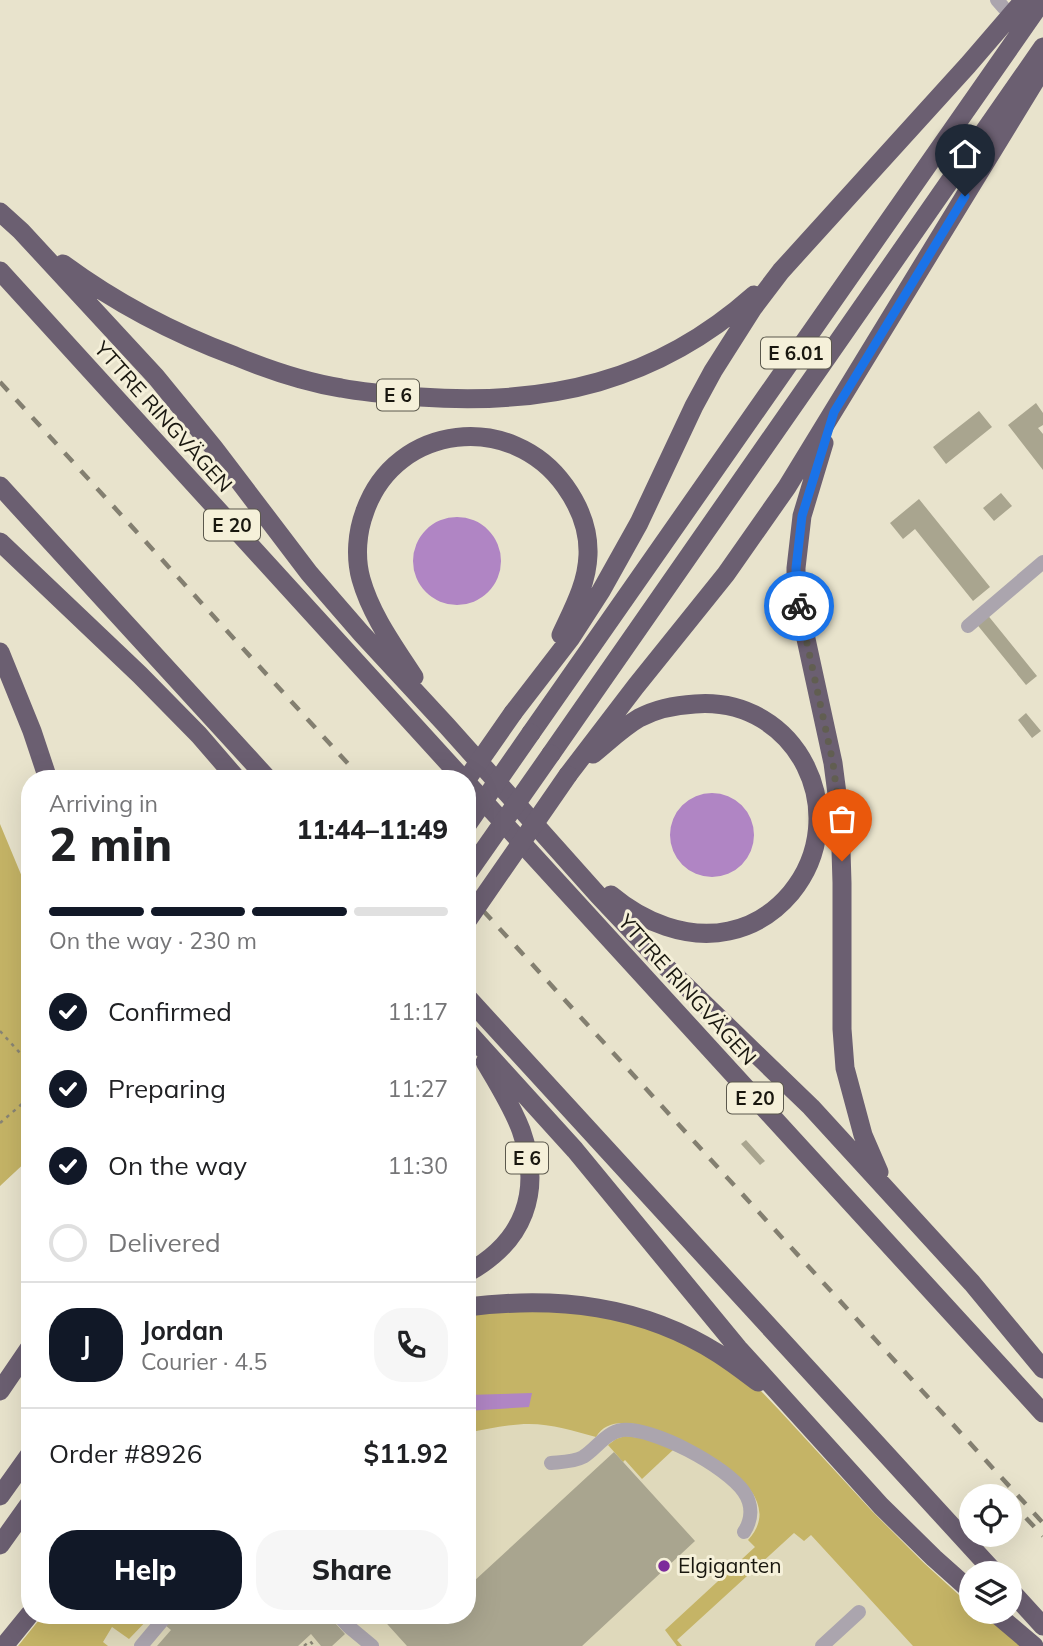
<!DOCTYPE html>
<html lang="en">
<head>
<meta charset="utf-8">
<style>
	body { margin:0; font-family:Mulish,sans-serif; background:#f6f6f6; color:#202124; height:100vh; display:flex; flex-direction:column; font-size:26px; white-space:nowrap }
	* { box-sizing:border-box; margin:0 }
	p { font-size:23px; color:#757577 }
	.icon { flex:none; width:38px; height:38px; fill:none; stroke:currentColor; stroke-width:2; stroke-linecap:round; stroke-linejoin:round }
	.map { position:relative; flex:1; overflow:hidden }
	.panel { position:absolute; left:21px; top:770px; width:455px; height:854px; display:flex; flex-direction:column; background:#fff; border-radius:28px; box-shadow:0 7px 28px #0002 }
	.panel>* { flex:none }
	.controls { position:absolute; left:959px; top:1484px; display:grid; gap:14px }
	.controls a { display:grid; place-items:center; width:63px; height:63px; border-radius:50%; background:#fff; box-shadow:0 7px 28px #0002; font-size:35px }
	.pin { position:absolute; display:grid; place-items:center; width:60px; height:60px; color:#fff; margin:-72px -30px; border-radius:50% 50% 50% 0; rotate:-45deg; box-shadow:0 0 7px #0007 }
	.pin .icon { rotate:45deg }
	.courier { position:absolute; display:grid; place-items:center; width:70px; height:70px; margin:-35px; border:5px solid #1a73e8; border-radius:50%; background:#fff; color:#222; box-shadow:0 2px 9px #0007 }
	.overview em { font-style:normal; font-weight:800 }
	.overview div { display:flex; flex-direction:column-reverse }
	.overview { display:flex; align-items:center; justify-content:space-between; height:119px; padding:0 28px }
	h1 { font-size:46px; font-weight:800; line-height:52px }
	.bar { display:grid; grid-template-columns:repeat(4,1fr); gap:10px 7px; align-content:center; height:84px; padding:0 28px }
	.bar i { height:9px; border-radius:5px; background:#e0e0e0 }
	.bar .on { background:#111827 }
	.bar p { grid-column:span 4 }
	.line { display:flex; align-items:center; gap:18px; padding:0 28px; border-top:2px solid #e0e0e0 }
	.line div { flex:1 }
	.round { display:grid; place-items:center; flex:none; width:74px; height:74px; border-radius:28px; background:#f6f6f6 }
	ol { padding:0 28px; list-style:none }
	li { display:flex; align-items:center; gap:21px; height:77px }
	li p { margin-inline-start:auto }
	li .icon { padding:7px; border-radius:50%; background:#111827; color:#fff; stroke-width:4 }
	li:last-child { color:#757577 }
	li i { width:38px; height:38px; border:4px solid #e0e0e0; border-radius:50% }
	.action { display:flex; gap:14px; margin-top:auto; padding:14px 28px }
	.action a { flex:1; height:80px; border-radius:28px; background:#111827; color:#fff; font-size:28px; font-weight:800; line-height:80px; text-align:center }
	.action a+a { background:#f6f6f6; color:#202124 }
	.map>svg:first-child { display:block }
	.built { fill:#dfd9bb }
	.green { fill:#c5b466 }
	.water { fill:#b085c4 }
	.building { fill:#a9a58f }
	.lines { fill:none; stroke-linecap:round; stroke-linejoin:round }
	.path { stroke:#898575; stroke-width:2.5; stroke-dasharray:3.5 5; stroke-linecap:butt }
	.minor { stroke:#aba5ae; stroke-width:14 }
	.highway { stroke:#6b5f71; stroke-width:19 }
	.rail { stroke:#837f70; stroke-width:4.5; stroke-dasharray:12 12; stroke-linecap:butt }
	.highway-bridge { stroke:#6b5f71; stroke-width:19 }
	.done { stroke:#615e51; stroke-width:7; stroke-dasharray:0 12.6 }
	.route { stroke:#1a73e8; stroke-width:9 }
	.poi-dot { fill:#7c2b9b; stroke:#f5f0d9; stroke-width:2.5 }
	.labels { text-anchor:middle; stroke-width:6; stroke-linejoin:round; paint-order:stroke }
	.shield { fill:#f5f0d9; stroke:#5b584c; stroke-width:2 }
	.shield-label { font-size:19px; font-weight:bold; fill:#19170f }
	.street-label { font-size:21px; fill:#19170f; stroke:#f5f0d9 }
	.poi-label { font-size:21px; fill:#19170f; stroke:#f5f0d9; text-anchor:start }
</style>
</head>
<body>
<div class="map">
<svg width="1043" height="1646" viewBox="0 0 1043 1646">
	<rect width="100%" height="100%" fill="#e8e3cc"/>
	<!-- built -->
	<path class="built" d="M 467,1328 L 651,1333 L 987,1646 L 46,1646 L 71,1615 L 467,1615 Z"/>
	<!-- green -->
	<path class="green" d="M 0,824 L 30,896 L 30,1158 L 0,1186 Z
		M 511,1309 L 586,1312 L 655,1330 L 733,1369 L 761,1391 L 780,1411 L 872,1511 L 924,1563 L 971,1606 L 971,1612 L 978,1612 L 1024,1646 L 913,1646 L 811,1535 L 804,1541 L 794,1533 L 677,1640 L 682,1646 L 677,1646 L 665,1630 L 755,1547 L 748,1540 C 787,1498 717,1458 686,1443 C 664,1433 613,1407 596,1437 C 574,1431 552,1424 529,1424 C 509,1424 487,1429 467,1433 L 467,1314 Z
		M 625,1436 L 649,1439 L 673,1450 L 642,1479 L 625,1460 L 623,1462 L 608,1445 L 616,1439 Z
		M 43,1615 L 152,1615 L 129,1639 L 112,1627 L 103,1642 L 108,1646 L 18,1646 Z"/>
	<!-- water -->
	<path class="water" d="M413 561a44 44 0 1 1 88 0a44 44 0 1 1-88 0Z
		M670 835a42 42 0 1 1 84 0a42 42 0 1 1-84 0Z
		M 532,1393 L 529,1407 L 467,1411 L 467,1395 Z"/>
	<!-- building -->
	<path class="building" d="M 1036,403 L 1043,413 L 1043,425 L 1038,428 L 1043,434 L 1043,470 L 1008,425 Z
		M 979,411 L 992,427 L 946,464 L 933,447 Z
		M 1001,493 L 1012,506 L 994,521 L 983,508 Z
		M 919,499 L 990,587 L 973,601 L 915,529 L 903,539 L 890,523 Z
		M 986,613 L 1037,676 L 1026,685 L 975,622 Z
		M 1026,713 L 1041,731 L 1032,738 L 1018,720 Z
		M 746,1140 L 765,1161 L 760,1165 L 741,1144 Z
		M 614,1452 L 695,1541 L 582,1646 L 407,1646 L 379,1615 L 409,1615 L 415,1622 L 423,1615 L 467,1615 L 467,1576 L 473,1582 Z
		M 173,1615 L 180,1619 L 184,1615 L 328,1615 L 345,1634 L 332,1646 L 321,1646 L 311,1634 L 298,1646 L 157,1646 L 171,1630 L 165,1625 Z"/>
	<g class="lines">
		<!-- path -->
		<path class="path" d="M 0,1031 L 30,1064
			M 0,1123 L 30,1097
			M 304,1646 L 310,1641 L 314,1646"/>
		<!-- minor -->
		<path class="minor" d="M 997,0 L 1004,8
			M 968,626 L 1043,562
			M 551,1463 C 560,1462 574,1462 583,1457 C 596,1449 606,1432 622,1430 C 653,1427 726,1466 744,1492 C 753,1505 752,1520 744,1532
			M 338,1615 L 348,1626 L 372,1646
			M 141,1646 L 167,1615
			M 822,1646 L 859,1612"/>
		<!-- highway -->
		<path class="highway" d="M 0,212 L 21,231 L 156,377 L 214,448 L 309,573 L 361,633 L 447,726 L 598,895 L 664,965 L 811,1107 L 972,1283 L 1043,1369
			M 63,264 C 116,303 173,333 235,356 C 269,370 304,382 341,388 C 367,393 394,395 420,397 C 548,406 656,382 754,295
			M 0,271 L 463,779
			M 824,443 L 802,516 L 796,568 L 796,584 L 801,616 L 833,763 L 840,817 L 842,883 L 842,1029 L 845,1068 L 863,1135 L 879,1172
			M 0,486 L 268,779
			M 0,542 L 140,675 L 199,735 L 237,779
			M 0,652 L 32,731 L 48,779
			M 414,677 C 394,646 371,615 361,579 C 355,557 357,532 365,511 C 396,423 512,411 565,486 C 580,507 589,529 588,555 C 587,584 573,609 561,635
			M 513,713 L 570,639 L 601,591 L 639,523 L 694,406 L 713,371 L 753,308 L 781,271 L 968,65 L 1024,0
			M 531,733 L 1043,0
			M 551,754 L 1043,47
			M 593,754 C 608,742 622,728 639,718 C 656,709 677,705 695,704 C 798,696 855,815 791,893 C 775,912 753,926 729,931 C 687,940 643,922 611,895
			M 568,775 L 636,686 L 726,574 L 787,487 L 1043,68
			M 467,783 L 1043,1413
			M 467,997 L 995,1573
			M 467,1031 L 575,1150 L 738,1348 L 881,1506 L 934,1558 L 971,1591
			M 467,1273 C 524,1242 543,1192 521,1130 C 512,1106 498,1084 485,1062
			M 467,1307 C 557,1296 642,1305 719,1354 C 733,1363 746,1373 758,1382
			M 0,1391 L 30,1347
			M 0,1496 L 30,1454
			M 0,1545 L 30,1503
			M 1010,1590 L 1043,1626
			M 994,1612 L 1034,1646
			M 4,1646 L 30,1614"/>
		<!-- rail -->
		<path class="rail" d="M 0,382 L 362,779
			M 467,893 L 1043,1523
			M 1026,1518 L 1043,1536"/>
		<!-- highway-bridge -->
		<path class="highway-bridge" d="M 467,779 L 513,713
			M 467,825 L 531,733
			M 467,874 L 551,754
			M 467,921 L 568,775"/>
	</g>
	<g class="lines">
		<!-- done -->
		<path class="done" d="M 799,606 L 833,763 L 840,817 L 842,861"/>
		<!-- route -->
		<path class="route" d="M 799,606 L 796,584 L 796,568 L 802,516 L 834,412 L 965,196"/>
	</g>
	<!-- markers -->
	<circle class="poi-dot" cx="664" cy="1566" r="7"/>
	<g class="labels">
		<!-- shield labels -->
		<g class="shield">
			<rect x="761" y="337.5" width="70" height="31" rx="5"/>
			<rect x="377" y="379.5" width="42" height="31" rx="5"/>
			<rect x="204" y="509.5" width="56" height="31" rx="5"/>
			<rect x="727" y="1082.5" width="56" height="31" rx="5"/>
			<rect x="506" y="1142.5" width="42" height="31" rx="5"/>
		</g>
		<g class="shield-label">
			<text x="796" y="360">E 6.01</text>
			<text x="398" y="402">E 6</text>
			<text x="232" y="532">E 20</text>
			<text x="755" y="1105">E 20</text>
			<text x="527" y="1165">E 6</text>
		</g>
		<!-- street labels -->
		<g class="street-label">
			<text transform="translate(163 417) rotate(48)" y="7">YTTRE RINGVÄGEN</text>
			<text transform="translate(687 990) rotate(48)" y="7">YTTRE RINGVÄGEN</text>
		</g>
		<!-- poi labels -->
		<g class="poi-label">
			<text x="678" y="1573">Elgiganten</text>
		</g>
	</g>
</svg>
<div class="controls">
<a><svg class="icon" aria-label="locate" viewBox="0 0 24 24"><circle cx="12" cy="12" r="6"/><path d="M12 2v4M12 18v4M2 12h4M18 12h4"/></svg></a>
<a><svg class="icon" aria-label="layers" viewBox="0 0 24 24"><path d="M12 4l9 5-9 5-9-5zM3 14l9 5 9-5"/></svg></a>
</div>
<div class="pin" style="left:842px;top:861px;background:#ea580c"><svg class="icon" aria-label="bag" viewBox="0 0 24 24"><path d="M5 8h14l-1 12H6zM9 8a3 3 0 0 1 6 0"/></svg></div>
<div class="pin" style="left:965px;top:196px;background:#1f2937"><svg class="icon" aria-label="home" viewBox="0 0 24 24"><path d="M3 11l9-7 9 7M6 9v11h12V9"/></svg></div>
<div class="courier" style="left:799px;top:606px"><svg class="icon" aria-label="bike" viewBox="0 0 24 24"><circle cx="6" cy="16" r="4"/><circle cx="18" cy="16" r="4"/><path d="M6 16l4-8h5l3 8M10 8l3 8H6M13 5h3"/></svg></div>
<section class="panel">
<div class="overview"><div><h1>2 min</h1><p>Arriving in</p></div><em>11:44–11:49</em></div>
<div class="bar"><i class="on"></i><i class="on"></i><i class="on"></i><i></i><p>On the way · 230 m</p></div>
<ol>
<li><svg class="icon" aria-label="check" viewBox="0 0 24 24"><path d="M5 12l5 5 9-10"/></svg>Confirmed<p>11:17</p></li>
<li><svg class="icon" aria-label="check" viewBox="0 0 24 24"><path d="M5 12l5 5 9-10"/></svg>Preparing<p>11:27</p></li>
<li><svg class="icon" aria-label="check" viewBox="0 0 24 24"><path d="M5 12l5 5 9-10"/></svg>On the way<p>11:30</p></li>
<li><i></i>Delivered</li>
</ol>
<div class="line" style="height:126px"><b class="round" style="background:#111827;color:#fff">J</b><div><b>Jordan</b><p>Courier · 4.5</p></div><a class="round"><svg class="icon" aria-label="phone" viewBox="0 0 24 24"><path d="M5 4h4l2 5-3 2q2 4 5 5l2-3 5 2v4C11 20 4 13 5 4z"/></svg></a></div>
<div class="line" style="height:91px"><div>Order #8926</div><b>$11.92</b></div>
<div class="action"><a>Help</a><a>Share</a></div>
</section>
</div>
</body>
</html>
